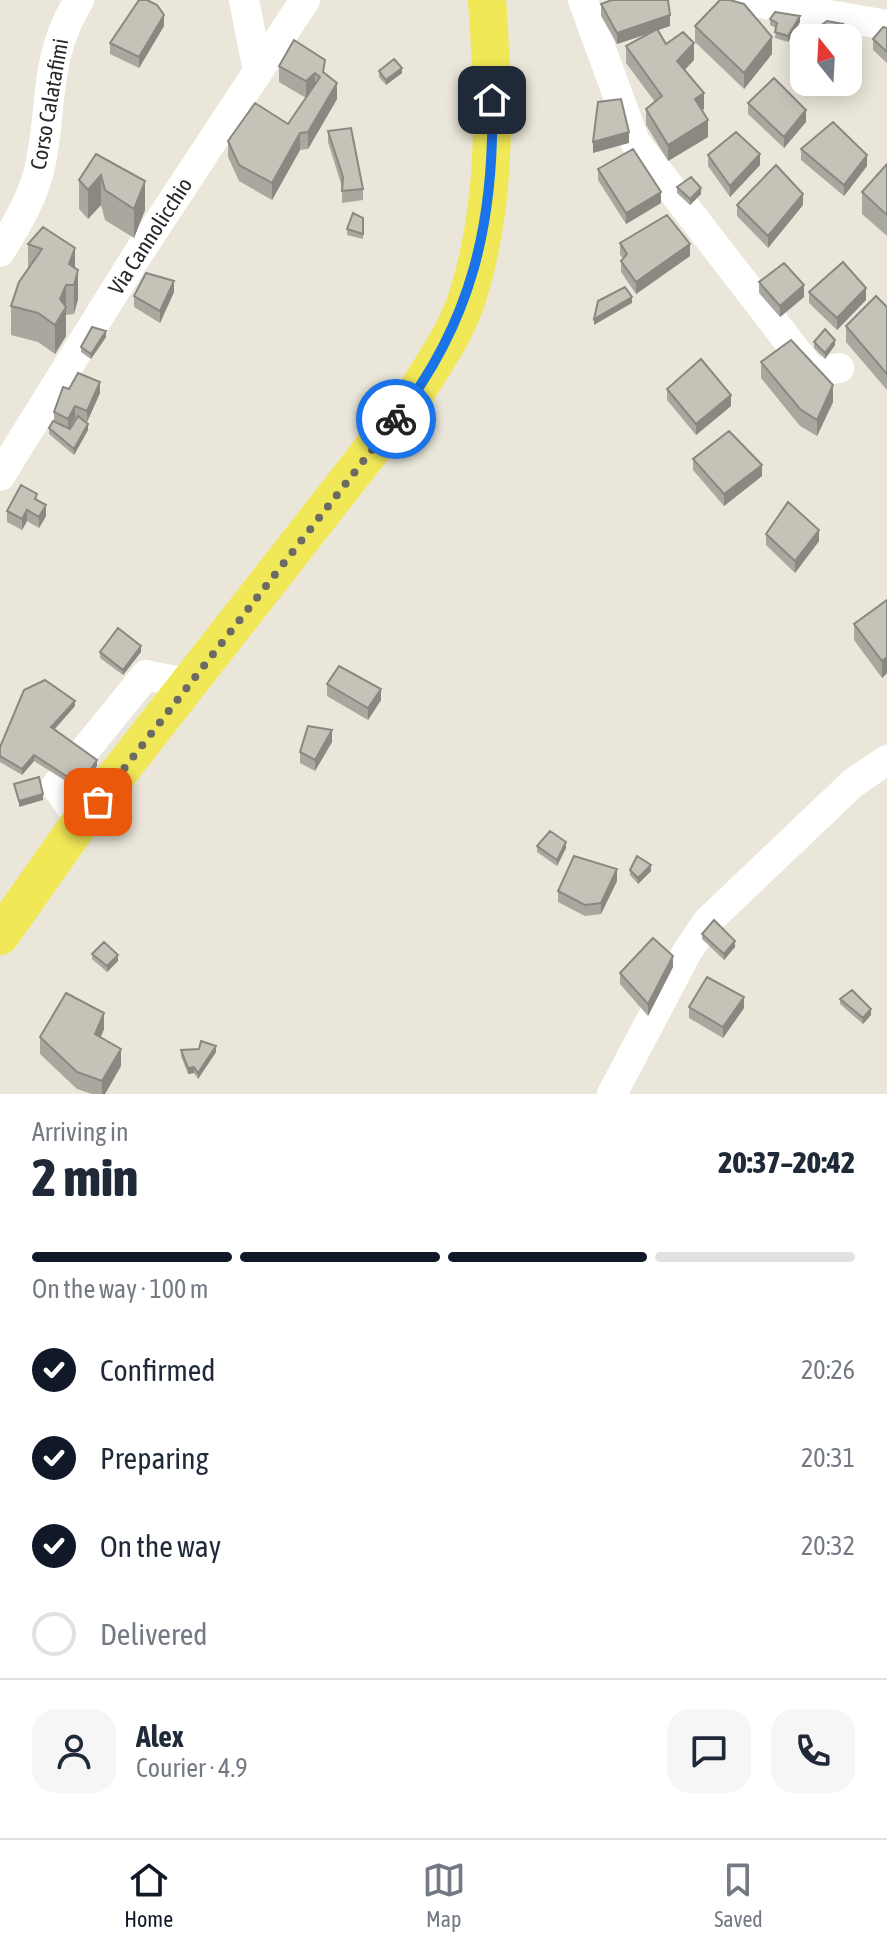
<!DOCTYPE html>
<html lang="en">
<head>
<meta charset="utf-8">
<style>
	body { margin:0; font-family:"Asap Condensed",sans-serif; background:#f6f6f7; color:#1f2937; height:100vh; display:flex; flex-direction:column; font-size:30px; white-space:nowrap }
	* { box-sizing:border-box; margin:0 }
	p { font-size:26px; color:#747a83 }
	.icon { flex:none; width:44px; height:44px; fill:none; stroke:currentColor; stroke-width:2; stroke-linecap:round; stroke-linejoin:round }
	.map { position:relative; height:1094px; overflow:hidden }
	.drawer { display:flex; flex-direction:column; background:#fff; flex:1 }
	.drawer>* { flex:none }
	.needle { width:52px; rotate:342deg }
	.tools { position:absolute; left:790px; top:24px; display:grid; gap:16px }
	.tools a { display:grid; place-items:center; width:72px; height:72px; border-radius:16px; background:#fff; box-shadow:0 4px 20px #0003; font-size:40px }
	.pin { position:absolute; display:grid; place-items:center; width:68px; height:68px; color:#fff; margin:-34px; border-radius:16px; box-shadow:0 4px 12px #0006 }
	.courier { position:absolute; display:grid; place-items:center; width:80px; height:80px; margin:-40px; border:6px solid #1a73e8; border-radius:50%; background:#fff; color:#222; box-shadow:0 2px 10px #0007 }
	.headline em { font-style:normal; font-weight:800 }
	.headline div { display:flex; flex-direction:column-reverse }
	.headline { display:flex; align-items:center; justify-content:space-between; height:136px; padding:0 32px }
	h1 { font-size:52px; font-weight:800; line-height:60px }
	.bar { display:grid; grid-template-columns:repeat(4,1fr); gap:12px 8px; align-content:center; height:96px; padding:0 32px }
	.bar i { height:10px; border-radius:6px; background:#e0e1e3 }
	.bar .on { background:#111827 }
	.bar p { grid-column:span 4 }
	.line { display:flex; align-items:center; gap:20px; padding:0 32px; border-top:2px solid #e0e1e3 }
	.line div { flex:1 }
	.round { display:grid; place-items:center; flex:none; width:84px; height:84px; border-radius:24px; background:#f6f6f7 }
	ol { padding:0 32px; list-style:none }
	li { display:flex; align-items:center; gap:24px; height:88px }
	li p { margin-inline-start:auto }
	li .icon { padding:8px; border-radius:50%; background:#111827; color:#fff; stroke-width:4 }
	li:last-child { color:#747a83 }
	li i { width:44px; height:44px; border:4px solid #e0e1e3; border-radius:50% }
	.dock { display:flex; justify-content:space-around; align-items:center; height:112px; border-top:2px solid #e0e1e3; background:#fff; font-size:22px; color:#747a83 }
	.dock a { display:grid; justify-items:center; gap:4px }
	.dock .on { color:#111827 }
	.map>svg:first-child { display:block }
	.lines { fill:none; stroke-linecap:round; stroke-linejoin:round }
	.minor { stroke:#fff; stroke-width:30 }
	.major { stroke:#f1e857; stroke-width:38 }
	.wall { fill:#a9a79e }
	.shaded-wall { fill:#8a8881 }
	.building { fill:#c5c2b8; stroke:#8a8881; stroke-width:2 }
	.done { stroke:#6b6a65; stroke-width:8; stroke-dasharray:0 14.4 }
	.route { stroke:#1a73e8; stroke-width:10 }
	.labels { text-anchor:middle; stroke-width:8; stroke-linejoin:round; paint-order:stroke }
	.street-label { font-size:22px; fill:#272727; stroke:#fff }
</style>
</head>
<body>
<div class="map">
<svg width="887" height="1094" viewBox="0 0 887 1094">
	<rect width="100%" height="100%" fill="#eae6d9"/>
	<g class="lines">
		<!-- minor -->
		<path class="minor" d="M 244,0 L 258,71
			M 583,0 L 635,142 L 813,373 L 839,368
			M 742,0 L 887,25
			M 0,252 C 17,224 35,195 41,162 C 53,100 44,58 79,0
			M 0,476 L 134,260 L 305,0
			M 81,821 L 56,786 L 146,675 L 191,684
			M 612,1094 L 687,952 L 707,922 L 853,783 L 887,760"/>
		<!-- major -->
		<path class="major" d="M 0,936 L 81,821 L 415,394 C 435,362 459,328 469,292 C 498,197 494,97 487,0"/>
	</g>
	<!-- wall -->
	<path class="wall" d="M 601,4 L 670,26 L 658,30 L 666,44 L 694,60 L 685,70 L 704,109 L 702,110 L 708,137 L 668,161 L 646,125 L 646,109 L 655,102 L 626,63 L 626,46 L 651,33 L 617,44 L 601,16 Z
		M 770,19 L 800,22 L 788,42 L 775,38 L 776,28 L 770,25 Z
		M 164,26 L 139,68 L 110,54 L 110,43 Z
		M 695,26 L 772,54 L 744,89 L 695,42 Z
		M 887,28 L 887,63 L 873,50 L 873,39 Z
		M 815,30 L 843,30 L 837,38 L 818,38 L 815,36 Z
		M 279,66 L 325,74 L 337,99 L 308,149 L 300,150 L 272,200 L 239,181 L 228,157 L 228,141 L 288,124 L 306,98 L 279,82 Z
		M 379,71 L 402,73 L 386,85 L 379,77 Z
		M 748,103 L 806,122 L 784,148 L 748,114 Z
		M 328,131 L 363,189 L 363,200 L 342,203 L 342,187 L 328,142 Z
		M 801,149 L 867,166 L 844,196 L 801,160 Z
		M 96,154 L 145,210 L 134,238 L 105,220 L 101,205 L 88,219 L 79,209 L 79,180 Z
		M 708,155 L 760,165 L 730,197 L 708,166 Z
		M 887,164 L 887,236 L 862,214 L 862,192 Z
		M 598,169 L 661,203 L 626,224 L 598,180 Z
		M 677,187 L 701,194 L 690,205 L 677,193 Z
		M 737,205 L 803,205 L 768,248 L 737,216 Z
		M 363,218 L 363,239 L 347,235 L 347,229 Z
		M 43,227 L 75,267 L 78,299 L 74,314 L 66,315 L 66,336 L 55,354 L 38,342 L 11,335 L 11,306 L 28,268 L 28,244 Z
		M 620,243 L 690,256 L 636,294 L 621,272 L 621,261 L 623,258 L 620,255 Z
		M 759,282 L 804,297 L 780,317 L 759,293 Z
		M 174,292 L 160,323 L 134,307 L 134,296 Z
		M 809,292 L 866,300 L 837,330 L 809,303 Z
		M 887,307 L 887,390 L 846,342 L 846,326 Z
		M 106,337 L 91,359 L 81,352 L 81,347 Z
		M 814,342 L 835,345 L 825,359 L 814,348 Z
		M 761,362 L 833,402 L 817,436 L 800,426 L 761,378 Z
		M 667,389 L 731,406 L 696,435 L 667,400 Z
		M 100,393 L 87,422 L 83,420 L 88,430 L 74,455 L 49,434 L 49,428 L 54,421 L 54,412 Z
		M 693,459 L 762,476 L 724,506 L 693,470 Z
		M 37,500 L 46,516 L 39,528 L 27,521 L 22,530 L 7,522 L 7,511 Z
		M 766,534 L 819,541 L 795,573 L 766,545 Z
		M 887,600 L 887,673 L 882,678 L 854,640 L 854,624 Z
		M 100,652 L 141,652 L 123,675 L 100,658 Z
		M 327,684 L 381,700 L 368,720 L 327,696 Z
		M 75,706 L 55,729 L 97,766 L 80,790 L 34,761 L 22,775 L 0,762 L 0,747 Z
		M 332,742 L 315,771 L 300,763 L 300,752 Z
		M 537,846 L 566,848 L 557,866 L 537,852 Z
		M 630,870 L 651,871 L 638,884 L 630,875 Z
		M 617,881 L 601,914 L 585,916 L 558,902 L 558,891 Z
		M 702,934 L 735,947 L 724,960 L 702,939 Z
		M 92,954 L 118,961 L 107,972 L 92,959 Z
		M 673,967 L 648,1016 L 620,984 L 620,973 Z
		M 840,999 L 871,1015 L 863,1024 L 840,1004 Z
		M 689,1007 L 744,1008 L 723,1038 L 689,1018 Z
		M 104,1029 L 101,1037 L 121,1066 L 105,1094 L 92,1094 L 77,1089 L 40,1054 L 40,1037 Z
		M 181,1050 L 216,1052 L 198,1079 L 194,1073 L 188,1074 L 181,1056 Z"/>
	<!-- shaded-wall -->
	<path class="shaded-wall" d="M 164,15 L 164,26 L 139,68 L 139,57 Z
		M 670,15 L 670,26 L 617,44 L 617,33 Z
		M 800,16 L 800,22 L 788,42 L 788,36 Z
		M 843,24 L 843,30 L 837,38 L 833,38 Z
		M 772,37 L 772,54 L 744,89 L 744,73 Z
		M 694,43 L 694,60 L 677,77 L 677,61 Z
		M 402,68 L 402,73 L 386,85 L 386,80 Z
		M 315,73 L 315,90 L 306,98 L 306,81 Z
		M 337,83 L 337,99 L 308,149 L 308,132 Z
		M 704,93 L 704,109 L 695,115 L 695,99 Z
		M 806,110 L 806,122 L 784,148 L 784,137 Z
		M 708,120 L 708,137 L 668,161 L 668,145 Z
		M 629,132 L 629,143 L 593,153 L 593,142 Z
		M 300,133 L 300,150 L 272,200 L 272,183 Z
		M 760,154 L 760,165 L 730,197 L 730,186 Z
		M 867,155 L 867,166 L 844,196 L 844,185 Z
		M 101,175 L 101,205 L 88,219 L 88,190 Z
		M 145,181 L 145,210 L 134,238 L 134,209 Z
		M 701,188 L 701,194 L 690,205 L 690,199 Z
		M 661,192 L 661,203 L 626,224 L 626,213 Z
		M 803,194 L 803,205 L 768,248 L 768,236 Z
		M 690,244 L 690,256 L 636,294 L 636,282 Z
		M 75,248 L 75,277 L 69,264 Z
		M 78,270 L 78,299 L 74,314 L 74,285 Z
		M 174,281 L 174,292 L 160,323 L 160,311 Z
		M 66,285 L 66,336 L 55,354 L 55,325 L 60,299 Z
		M 804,285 L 804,297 L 780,317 L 780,306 Z
		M 866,288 L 866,300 L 837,330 L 837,318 Z
		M 632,297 L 632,303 L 594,325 L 594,319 Z
		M 106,331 L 106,337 L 91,359 L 91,354 Z
		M 835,340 L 835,345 L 825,359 L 825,353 Z
		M 100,382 L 100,393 L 87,422 L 87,411 Z
		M 833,385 L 833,402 L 817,436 L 817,420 Z
		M 731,395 L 731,406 L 696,435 L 696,424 Z
		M 75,406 L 75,417 L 68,431 L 68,419 Z
		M 88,424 L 88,430 L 74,455 L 74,449 Z
		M 762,465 L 762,476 L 724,506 L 724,494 Z
		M 46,505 L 46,516 L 39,528 L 39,517 Z
		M 27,510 L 27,521 L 22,530 L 22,519 Z
		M 819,530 L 819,541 L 795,573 L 795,561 Z
		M 141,646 L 141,652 L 123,675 L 123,670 Z
		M 887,657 L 887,673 L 882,678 L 882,661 Z
		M 381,689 L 381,700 L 368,720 L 368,708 Z
		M 75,701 L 75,706 L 51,733 L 51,727 Z
		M 332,730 L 332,742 L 315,771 L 315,760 Z
		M 34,755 L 34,761 L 22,775 L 22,769 Z
		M 97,760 L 97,766 L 80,790 L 80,785 Z
		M 43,794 L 43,800 L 19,807 L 19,801 Z
		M 566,842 L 566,848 L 557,866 L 557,860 Z
		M 651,865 L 651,871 L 638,884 L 638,878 Z
		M 617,869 L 617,881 L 601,914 L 601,903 Z
		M 735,941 L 735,947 L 724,960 L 724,954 Z
		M 118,955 L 118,961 L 107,972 L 107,966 Z
		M 673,956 L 673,967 L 648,1016 L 648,1004 Z
		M 744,997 L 744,1008 L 723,1038 L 723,1027 Z
		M 871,1009 L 871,1015 L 863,1024 L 863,1018 Z
		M 104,1013 L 104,1029 L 95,1050 L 95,1034 Z
		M 216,1046 L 216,1052 L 198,1079 L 198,1073 Z
		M 121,1049 L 121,1066 L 105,1094 L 102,1094 L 102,1081 Z
		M 194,1067 L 194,1073 L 188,1074 L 188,1068 Z"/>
	<!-- building -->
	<path class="building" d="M 139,0 L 147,0 L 157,5 L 164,15 L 139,57 L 110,43 Z
		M 612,0 L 668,0 L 670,15 L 617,33 L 601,4 Z
		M 720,0 L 730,0 L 744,4 L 772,37 L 744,73 L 695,26 Z
		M 775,12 L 800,16 L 788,36 L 775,32 L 777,23 L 770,19 Z
		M 827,21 L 843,24 L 833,38 L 826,38 L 815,30 Z
		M 883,27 L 887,28 L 887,52 L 873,39 Z
		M 657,29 L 666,44 L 683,32 L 694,43 L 677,61 L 704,93 L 695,99 L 708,120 L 668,145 L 646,109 L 662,96 L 626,46 Z
		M 294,40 L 325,60 L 323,72 L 337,83 L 308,132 L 300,133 L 272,183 L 239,165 L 228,141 L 255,103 L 288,124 L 320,77 L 315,73 L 306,81 L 279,66 Z
		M 394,59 L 402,68 L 386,80 L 379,71 Z
		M 774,78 L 806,110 L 784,137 L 748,103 Z
		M 621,99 L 629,132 L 593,142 L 598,102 Z
		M 833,122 L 867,155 L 844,185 L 801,149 Z
		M 351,128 L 363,189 L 342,191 L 343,177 L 328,131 Z
		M 736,132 L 760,154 L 730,186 L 708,155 Z
		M 633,149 L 661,192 L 626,213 L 598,169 Z
		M 96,154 L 145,181 L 134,209 L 105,190 L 101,175 L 88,190 L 79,180 Z
		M 887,164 L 887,215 L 862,192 Z
		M 776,165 L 803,194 L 768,236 L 737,205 Z
		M 691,177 L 701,188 L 690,199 L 677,187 Z
		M 353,213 L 363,218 L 363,234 L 347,229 Z
		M 667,215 L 690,244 L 636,282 L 621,261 L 627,254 L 620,243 Z
		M 43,227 L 75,248 L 69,264 L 78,270 L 74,285 L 66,285 L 60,299 L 66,307 L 55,325 L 38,313 L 11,306 L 19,282 L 42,249 L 28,244 Z
		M 843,262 L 866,288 L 837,318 L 809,292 Z
		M 784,263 L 804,285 L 780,306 L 759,282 Z
		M 146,273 L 174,281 L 160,311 L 134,296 Z
		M 625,287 L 632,297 L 594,319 L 598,301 Z
		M 876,296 L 887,307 L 887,374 L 846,326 Z
		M 92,327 L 106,331 L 91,354 L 81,347 Z
		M 825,329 L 835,340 L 825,353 L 814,342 Z
		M 791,340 L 833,385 L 817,420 L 800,409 L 761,362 Z
		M 701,359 L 731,395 L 696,424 L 667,389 Z
		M 78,373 L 100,382 L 87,411 L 75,406 L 68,419 L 54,412 L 63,387 L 69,389 Z
		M 78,416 L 88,424 L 74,449 L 49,428 L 53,421 L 70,429 Z
		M 729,431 L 762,465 L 724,494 L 693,459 Z
		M 21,485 L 37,494 L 35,499 L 46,505 L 39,517 L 27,510 L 22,519 L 7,511 Z
		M 788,502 L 819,530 L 795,561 L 766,534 Z
		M 887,600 L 887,657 L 882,661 L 854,624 Z
		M 118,628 L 141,646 L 123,670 L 100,652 Z
		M 339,666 L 381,689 L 368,708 L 327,684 Z
		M 45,680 L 75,701 L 51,727 L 97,760 L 80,785 L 34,755 L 22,769 L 0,756 L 0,747 L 24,690 Z
		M 308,726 L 332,730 L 315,760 L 300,752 Z
		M 39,777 L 43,794 L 19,801 L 14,784 Z
		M 550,831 L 566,842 L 557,860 L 537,846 Z
		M 574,856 L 617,869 L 601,903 L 585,905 L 558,891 Z
		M 637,856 L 651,865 L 638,878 L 630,870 Z
		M 714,920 L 735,941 L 724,954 L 702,934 Z
		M 653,938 L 673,956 L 648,1004 L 620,973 Z
		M 104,942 L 118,955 L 107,966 L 92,954 Z
		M 707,977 L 744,997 L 723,1027 L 689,1007 Z
		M 852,990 L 871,1009 L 863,1018 L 840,999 Z
		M 66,993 L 104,1013 L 95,1034 L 121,1049 L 102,1081 L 77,1072 L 40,1037 Z
		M 201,1041 L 216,1046 L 198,1073 L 194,1067 L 188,1068 L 181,1050 L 199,1049 Z"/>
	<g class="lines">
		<!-- done -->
		<path class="done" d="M 98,802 L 396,419"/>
		<!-- route -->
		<path class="route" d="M 396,419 C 472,323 495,221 492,100"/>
	</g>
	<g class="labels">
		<!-- street labels -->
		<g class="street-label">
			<text transform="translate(49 104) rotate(-80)" y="8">Corso Calatafimi</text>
			<text transform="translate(150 236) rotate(-57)" y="8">Via Cannolicchio</text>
		</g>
	</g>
</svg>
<div class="tools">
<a><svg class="needle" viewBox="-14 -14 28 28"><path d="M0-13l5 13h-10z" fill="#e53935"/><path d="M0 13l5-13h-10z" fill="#747a83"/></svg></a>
</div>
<div class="pin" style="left:98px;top:802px;background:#ea580c"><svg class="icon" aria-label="bag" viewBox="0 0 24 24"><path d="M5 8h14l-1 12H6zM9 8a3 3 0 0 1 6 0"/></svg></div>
<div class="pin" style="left:492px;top:100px;background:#1f2937"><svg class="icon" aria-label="home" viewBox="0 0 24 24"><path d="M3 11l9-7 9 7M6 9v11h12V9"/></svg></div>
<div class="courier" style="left:396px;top:419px"><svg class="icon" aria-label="bike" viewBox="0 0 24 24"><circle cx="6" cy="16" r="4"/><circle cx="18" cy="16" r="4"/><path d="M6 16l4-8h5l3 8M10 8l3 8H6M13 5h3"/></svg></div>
</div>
<section class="drawer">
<div class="headline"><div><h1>2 min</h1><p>Arriving in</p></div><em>20:37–20:42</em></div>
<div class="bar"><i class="on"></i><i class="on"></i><i class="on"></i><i></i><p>On the way · 100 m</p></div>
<ol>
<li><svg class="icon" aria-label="check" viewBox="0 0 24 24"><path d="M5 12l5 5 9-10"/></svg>Confirmed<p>20:26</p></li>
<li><svg class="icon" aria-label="check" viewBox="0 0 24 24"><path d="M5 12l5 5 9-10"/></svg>Preparing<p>20:31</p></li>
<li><svg class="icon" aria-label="check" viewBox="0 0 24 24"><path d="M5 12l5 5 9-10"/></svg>On the way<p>20:32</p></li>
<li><i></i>Delivered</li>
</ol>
<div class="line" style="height:144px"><a class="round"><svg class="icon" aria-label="person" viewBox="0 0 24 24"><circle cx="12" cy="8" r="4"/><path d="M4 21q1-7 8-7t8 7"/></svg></a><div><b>Alex</b><p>Courier · 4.9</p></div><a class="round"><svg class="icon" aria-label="chat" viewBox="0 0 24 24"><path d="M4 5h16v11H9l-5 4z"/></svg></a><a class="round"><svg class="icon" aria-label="phone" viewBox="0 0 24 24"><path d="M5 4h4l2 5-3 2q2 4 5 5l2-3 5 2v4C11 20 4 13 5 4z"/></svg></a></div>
</section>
<nav class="dock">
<a class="on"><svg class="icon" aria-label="home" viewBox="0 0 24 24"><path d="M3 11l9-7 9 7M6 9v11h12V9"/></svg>Home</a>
<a><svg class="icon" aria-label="map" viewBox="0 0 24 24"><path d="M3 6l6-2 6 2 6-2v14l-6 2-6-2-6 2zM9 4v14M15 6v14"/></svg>Map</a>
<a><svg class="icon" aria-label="saved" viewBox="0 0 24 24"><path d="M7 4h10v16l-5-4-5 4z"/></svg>Saved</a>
</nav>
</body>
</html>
